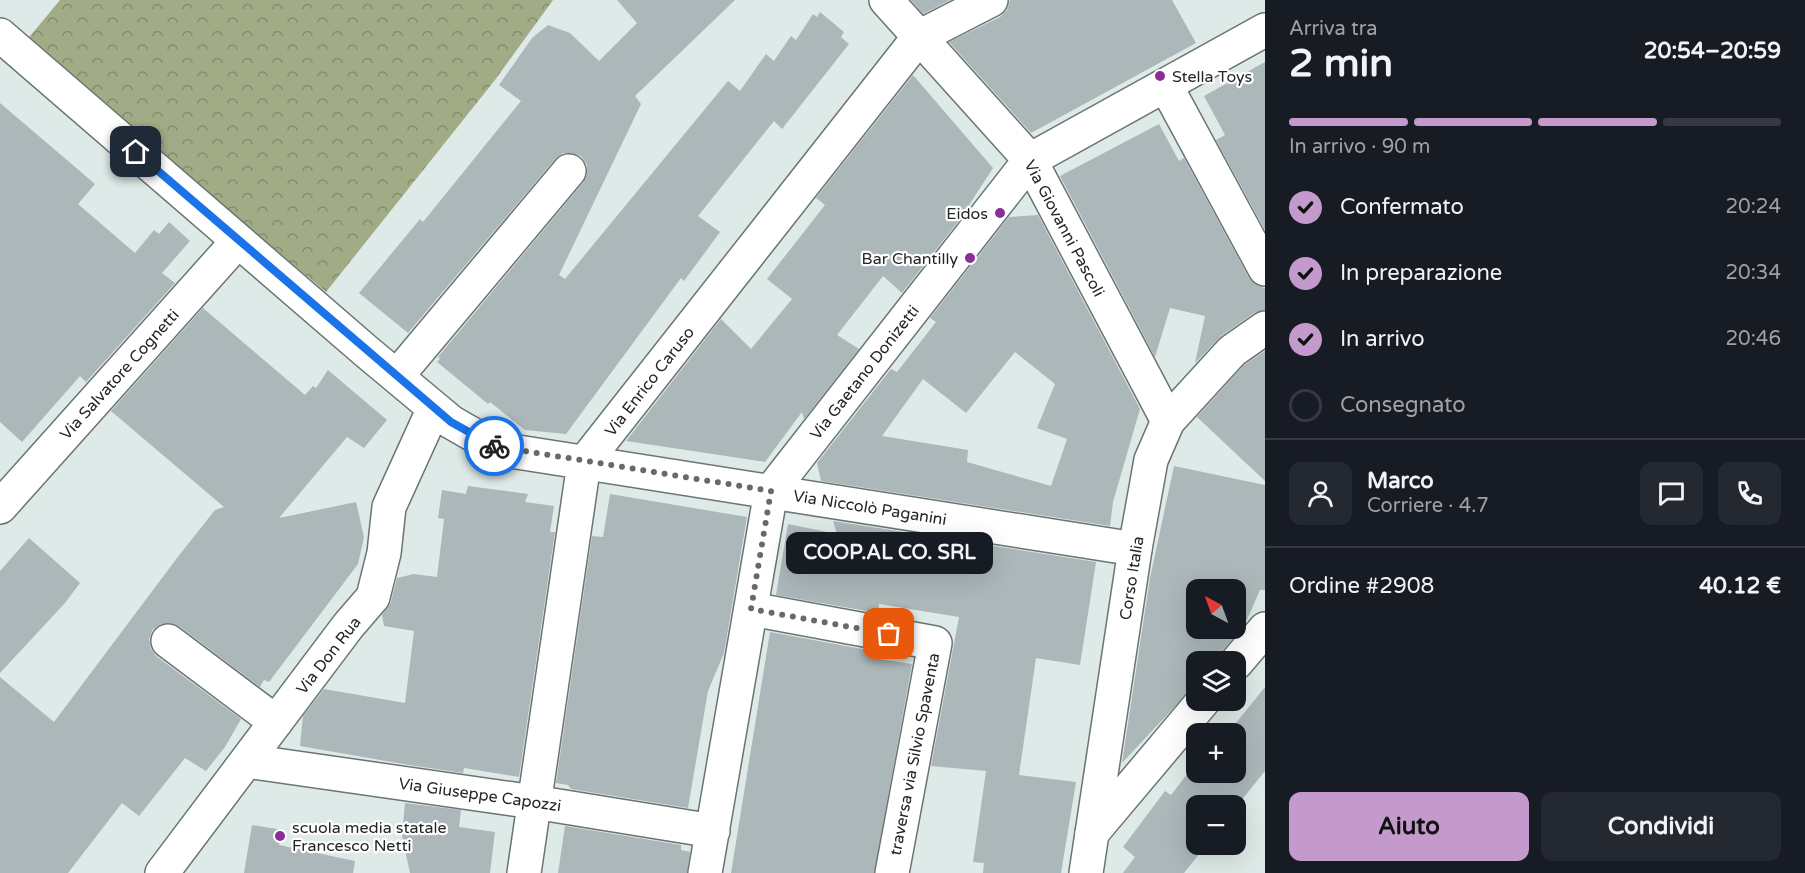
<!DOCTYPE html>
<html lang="it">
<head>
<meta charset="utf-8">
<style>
	body { margin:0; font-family:"Varela Round",sans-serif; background:#242831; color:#f1f3f6; height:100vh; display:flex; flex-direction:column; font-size:22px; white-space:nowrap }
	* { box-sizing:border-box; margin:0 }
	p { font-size:20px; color:#9ea1a6 }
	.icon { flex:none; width:33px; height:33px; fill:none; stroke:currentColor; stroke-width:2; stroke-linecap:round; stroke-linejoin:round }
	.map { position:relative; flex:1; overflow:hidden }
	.sheet { display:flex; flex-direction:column; background:#171b24; width:540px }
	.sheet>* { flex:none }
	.needle { width:39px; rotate:319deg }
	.controls { position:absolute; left:1186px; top:579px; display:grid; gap:12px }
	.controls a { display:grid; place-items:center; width:60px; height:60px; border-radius:12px; background:#171b24; box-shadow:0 6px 24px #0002; font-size:30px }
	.pin { position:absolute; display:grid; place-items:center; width:51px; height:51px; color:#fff; margin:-26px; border-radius:12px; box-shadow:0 3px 9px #0006 }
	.courier { position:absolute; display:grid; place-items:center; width:60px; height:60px; margin:-30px; border:4px solid #1a73e8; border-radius:50%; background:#fff; color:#222; box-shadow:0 2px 8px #0007 }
	.bubble { position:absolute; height:42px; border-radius:12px; background:#171b24; box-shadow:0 6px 24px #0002; font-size:20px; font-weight:700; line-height:42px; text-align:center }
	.overview em { font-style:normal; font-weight:700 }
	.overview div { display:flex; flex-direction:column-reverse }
	.overview { display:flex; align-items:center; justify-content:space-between; height:102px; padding:0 24px }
	h1 { font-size:39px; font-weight:700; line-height:45px }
	.bar { display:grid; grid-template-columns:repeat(4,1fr); gap:9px 6px; align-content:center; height:72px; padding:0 24px }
	.bar i { height:8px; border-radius:4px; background:#363941 }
	.bar .active { background:#c39acb }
	.bar p { grid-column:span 4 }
	.line { display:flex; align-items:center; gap:15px; padding:0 24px; border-top:2px solid #363941 }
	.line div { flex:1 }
	.round { display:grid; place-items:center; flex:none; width:63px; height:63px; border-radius:12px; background:#242831 }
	ol { padding:0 24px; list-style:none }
	li { display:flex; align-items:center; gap:18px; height:66px }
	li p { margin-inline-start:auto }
	li .icon { padding:6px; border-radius:50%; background:#c39acb; color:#111; stroke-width:4 }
	li:last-child { color:#9ea1a6 }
	li i { width:33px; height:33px; border:3px solid #363941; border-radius:50% }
	.button { display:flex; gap:12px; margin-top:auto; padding:12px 24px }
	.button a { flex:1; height:69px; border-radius:12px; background:#c39acb; color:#111; font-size:24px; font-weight:700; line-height:69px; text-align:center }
	.button a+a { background:#242831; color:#f1f3f6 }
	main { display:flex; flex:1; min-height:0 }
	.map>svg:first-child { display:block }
	.forest { fill:url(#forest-crowns) }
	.building { fill:#abb7b9; fill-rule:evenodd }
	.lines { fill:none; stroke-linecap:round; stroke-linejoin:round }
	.street-casing { stroke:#6a7572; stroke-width:36 }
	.secondary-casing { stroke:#6a7572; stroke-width:36 }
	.street { stroke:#fff; stroke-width:33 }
	.secondary { stroke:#fff; stroke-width:33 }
	.done { stroke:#646b69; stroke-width:6; stroke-dasharray:0 10.8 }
	.route { stroke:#1a73e8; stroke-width:8 }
	.poi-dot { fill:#8b2d97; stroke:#fff; stroke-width:2 }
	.labels { text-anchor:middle; stroke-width:4.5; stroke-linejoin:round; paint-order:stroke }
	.poi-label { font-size:16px; fill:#222625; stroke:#fff; text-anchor:start }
	.street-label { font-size:16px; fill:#222625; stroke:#fff }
</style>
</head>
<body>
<main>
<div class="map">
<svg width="1265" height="873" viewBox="0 0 1265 873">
	<defs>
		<pattern id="forest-crowns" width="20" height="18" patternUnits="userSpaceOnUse" patternTransform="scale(1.5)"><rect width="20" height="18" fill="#a1ac86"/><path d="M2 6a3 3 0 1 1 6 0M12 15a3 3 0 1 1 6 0" fill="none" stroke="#838c6d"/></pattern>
	</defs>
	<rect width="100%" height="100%" fill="#deeae7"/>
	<!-- forest -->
	<path class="forest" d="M 60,0 L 553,0 L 495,80 L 326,292 L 26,41 Z"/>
	<!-- building -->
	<path class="building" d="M 617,0 L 735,0 L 635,96 L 641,104 L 559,275 L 565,279 L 728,81 L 740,91 L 766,54 L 774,61 L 791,36 L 796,40 L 813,14 L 817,17 L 820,12 L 844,32 L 841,37 L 849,44 L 782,129 L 774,121 L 698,216 L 720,232 L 684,281 L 681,278 L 566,434 L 525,430 L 490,402 L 488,404 L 437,362 L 440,359 L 438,357 L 583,183 L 587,175 L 587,165 L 581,156 L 572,153 L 563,153 L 555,159 L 408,333 L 359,293 L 420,219 L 423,222 L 521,101 L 499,85 L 532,38 L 548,25 L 570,33 L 599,61 L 637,23 Z
		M 911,0 L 950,0 L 923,14 Z
		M 1010,0 L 1172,0 L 1196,43 L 1031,133 L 949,42 L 1000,17 L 1007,10 Z
		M 1265,62 L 1265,230 L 1216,140 L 1225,135 L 1204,96 Z
		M 913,75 L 993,168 L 960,219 L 902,293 L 883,276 L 837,335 L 859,349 L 804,419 L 802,412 L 765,462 L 626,441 L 721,319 L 751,349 L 792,299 L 767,279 L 825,205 L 816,198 Z
		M 0,103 L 95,184 L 78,204 L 135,253 L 154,230 L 159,234 L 169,222 L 190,241 L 162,273 L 175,283 L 86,382 L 80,376 L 22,442 L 0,422 Z
		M 1159,124 L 1179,161 L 1184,158 L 1249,278 L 1256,285 L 1265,288 L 1265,310 L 1254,313 L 1221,336 L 1195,363 L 1205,316 L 1170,308 L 1155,357 L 1060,176 Z
		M 1038,215 L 1140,409 L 1113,502 L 1110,526 L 821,481 L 817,463 L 891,369 L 897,372 L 936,322 L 930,318 L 1009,217 ZM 1015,352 L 1055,384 L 1037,428 L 1067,439 L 1051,486 L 967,462 L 968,450 L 882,436 L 923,379 L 966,413 Z
		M 203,308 L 305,395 L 313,386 L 316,388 L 328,370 L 387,420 L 364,448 L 347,437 L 279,518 L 356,502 L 364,537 L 358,564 L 269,682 L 264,680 L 260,687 L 179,626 L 171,623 L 161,624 L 153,629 L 149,639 L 151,649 L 156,656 L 241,719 L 225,747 L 206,771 L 185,758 L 139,816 L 122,803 L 68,873 L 0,873 L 0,677 L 54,722 L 177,558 L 215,510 L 224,507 L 111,411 Z
		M 1265,351 L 1265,481 L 1197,417 L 1244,365 Z
		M 1174,466 L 1265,485 L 1265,590 L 1260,590 L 1245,624 L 1222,651 L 1217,662 L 1197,662 L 1197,683 L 1122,763 L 1150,578 ZM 1197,590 L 1236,590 L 1236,628 L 1197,628 Z
		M 468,486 L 528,494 L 525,502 L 554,506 L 550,532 L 555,532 L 519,777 L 464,768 L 463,773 L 409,765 L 300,746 L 303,716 L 324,689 L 405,703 L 414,631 L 384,626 L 382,615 L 391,602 L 397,578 L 414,574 L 437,577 L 444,519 L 438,518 L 442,490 L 466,494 Z
		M 610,494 L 747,517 L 724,653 L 708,691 L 688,808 L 571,789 L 568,785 L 556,783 L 592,536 L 603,537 Z
		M 833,521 L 1096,562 L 1080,665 L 1036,658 L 1019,775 L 1076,782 L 1061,873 L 983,873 L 984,863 L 973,862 L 986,771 L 931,766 L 959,617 L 879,604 L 878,613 L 776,595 L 788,524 L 837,534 Z
		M 29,538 L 80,583 L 65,603 L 0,673 L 0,571 Z
		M 770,632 L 873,651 L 872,658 L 912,664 L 874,873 L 731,873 Z
		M 1265,687 L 1265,771 L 1236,807 L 1197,806 L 1197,844 L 1207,844 L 1184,873 L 1123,873 L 1135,857 L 1123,847 L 1165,791 L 1171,795 L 1197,761 L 1197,772 L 1236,772 L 1236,734 L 1227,734 Z
		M 405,803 L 461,810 L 459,827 L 495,832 L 490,873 L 410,873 L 402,836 Z
		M 252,825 L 283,830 L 279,845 L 355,861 L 353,873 L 244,873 Z
		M 565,826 L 681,845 L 681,850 L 690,852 L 687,873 L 558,873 Z"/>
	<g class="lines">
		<defs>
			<path id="street" d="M 886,0 L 1030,160 L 1168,421
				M 0,35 L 367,352 L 451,422 L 498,449 L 1135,549
				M 1166,86 L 1265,269
				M 397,376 L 569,171
				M 0,507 L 238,241
				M 751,609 L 935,643 L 892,873
				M 168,641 L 276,722
				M 1236,663 L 1265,629
				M 247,761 L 534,802 L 713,831
				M 1092,833 L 1204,700
				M 162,873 L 348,626 L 373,597 L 384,553 L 389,507 L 434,408
				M 524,873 L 584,463 L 919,37 L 991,0
				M 705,873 L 771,491 L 1030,160 L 1265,30"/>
			<path id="secondary" d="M 1086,873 L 1135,549 L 1151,460 L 1168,421 L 1232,351 L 1265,328"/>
		</defs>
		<!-- street casing -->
		<use href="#street" class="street-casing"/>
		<!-- secondary casing -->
		<use href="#secondary" class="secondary-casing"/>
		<!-- street -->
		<use href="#street" class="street"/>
		<!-- secondary -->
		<use href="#secondary" class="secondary"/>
	</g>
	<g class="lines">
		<!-- done -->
		<path class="done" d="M 494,446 L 771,491 L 751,609 L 889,634"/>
		<!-- route -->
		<path class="route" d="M 136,152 L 451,422 L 494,446"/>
	</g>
	<!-- markers -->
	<g class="poi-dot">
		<circle cx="1160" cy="76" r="6"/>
		<circle cx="1000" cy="213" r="6"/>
		<circle cx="970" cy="258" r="6"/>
		<circle cx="280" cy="836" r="6"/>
	</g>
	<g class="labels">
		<!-- poi labels -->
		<g class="poi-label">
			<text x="1172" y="82">Stella Toys</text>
			<text x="988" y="219" text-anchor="end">Eidos</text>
			<text x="958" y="264" text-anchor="end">Bar Chantilly</text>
			<text x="292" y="833">scuola media statale<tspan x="292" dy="18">Francesco Netti</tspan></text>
		</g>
		<!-- street labels -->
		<g class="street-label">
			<text transform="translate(1065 228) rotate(62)" y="6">Via Giovanni Pascoli</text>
			<text transform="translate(864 372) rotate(-52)" y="6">Via Gaetano Donizetti</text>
			<text transform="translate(119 374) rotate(-48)" y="6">Via Salvatore Cognetti</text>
			<text transform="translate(649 381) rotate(-52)" y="6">Via Enrico Caruso</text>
			<text transform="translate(870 507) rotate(9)" y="6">Via Niccolò Paganini</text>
			<text transform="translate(1131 578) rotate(-81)" y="6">Corso Italia</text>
			<text transform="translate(328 655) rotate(-52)" y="6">Via Don Rua</text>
			<text transform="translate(914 754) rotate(-79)" y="6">traversa via Silvio Spaventa</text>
			<text transform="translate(480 794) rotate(8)" y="6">Via Giuseppe Capozzi</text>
		</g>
	</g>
</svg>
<div class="controls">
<a><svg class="needle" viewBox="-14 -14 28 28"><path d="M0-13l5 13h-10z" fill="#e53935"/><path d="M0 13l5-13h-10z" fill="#9ea1a6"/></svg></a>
<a><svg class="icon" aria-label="layers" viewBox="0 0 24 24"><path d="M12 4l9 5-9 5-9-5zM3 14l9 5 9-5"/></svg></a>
<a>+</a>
<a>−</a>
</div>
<div class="pin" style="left:889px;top:634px;background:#ea580c"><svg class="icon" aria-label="bag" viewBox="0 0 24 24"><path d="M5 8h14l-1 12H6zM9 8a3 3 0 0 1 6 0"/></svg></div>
<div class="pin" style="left:136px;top:152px;background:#1f2937"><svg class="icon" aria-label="home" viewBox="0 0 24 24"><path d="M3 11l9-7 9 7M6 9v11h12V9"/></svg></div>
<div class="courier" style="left:494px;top:446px"><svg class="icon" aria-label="bike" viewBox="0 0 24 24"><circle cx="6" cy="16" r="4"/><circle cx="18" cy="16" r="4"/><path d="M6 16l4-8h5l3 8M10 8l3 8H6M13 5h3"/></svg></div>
<div class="bubble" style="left:786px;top:532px;width:207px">COOP.AL CO. SRL</div>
</div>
<section class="sheet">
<div class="overview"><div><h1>2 min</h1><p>Arriva tra</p></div><em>20:54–20:59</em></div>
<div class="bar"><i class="active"></i><i class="active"></i><i class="active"></i><i></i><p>In arrivo · 90 m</p></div>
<ol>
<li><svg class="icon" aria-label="check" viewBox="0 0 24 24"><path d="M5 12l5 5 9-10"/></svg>Confermato<p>20:24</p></li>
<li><svg class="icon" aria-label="check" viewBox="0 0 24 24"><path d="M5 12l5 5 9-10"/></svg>In preparazione<p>20:34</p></li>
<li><svg class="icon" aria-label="check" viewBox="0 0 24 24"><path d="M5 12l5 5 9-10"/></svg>In arrivo<p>20:46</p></li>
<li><i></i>Consegnato</li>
</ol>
<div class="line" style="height:108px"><a class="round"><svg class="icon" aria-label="person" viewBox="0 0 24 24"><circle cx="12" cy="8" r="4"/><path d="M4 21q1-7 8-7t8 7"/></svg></a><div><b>Marco</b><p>Corriere · 4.7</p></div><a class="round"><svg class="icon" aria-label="chat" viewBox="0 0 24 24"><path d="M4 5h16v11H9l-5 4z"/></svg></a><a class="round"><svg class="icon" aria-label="phone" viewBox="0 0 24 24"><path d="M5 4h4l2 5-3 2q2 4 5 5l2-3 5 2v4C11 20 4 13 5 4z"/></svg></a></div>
<div class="line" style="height:78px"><div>Ordine #2908</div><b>40.12 €</b></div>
<div class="button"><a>Aiuto</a><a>Condividi</a></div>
</section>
</main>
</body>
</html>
